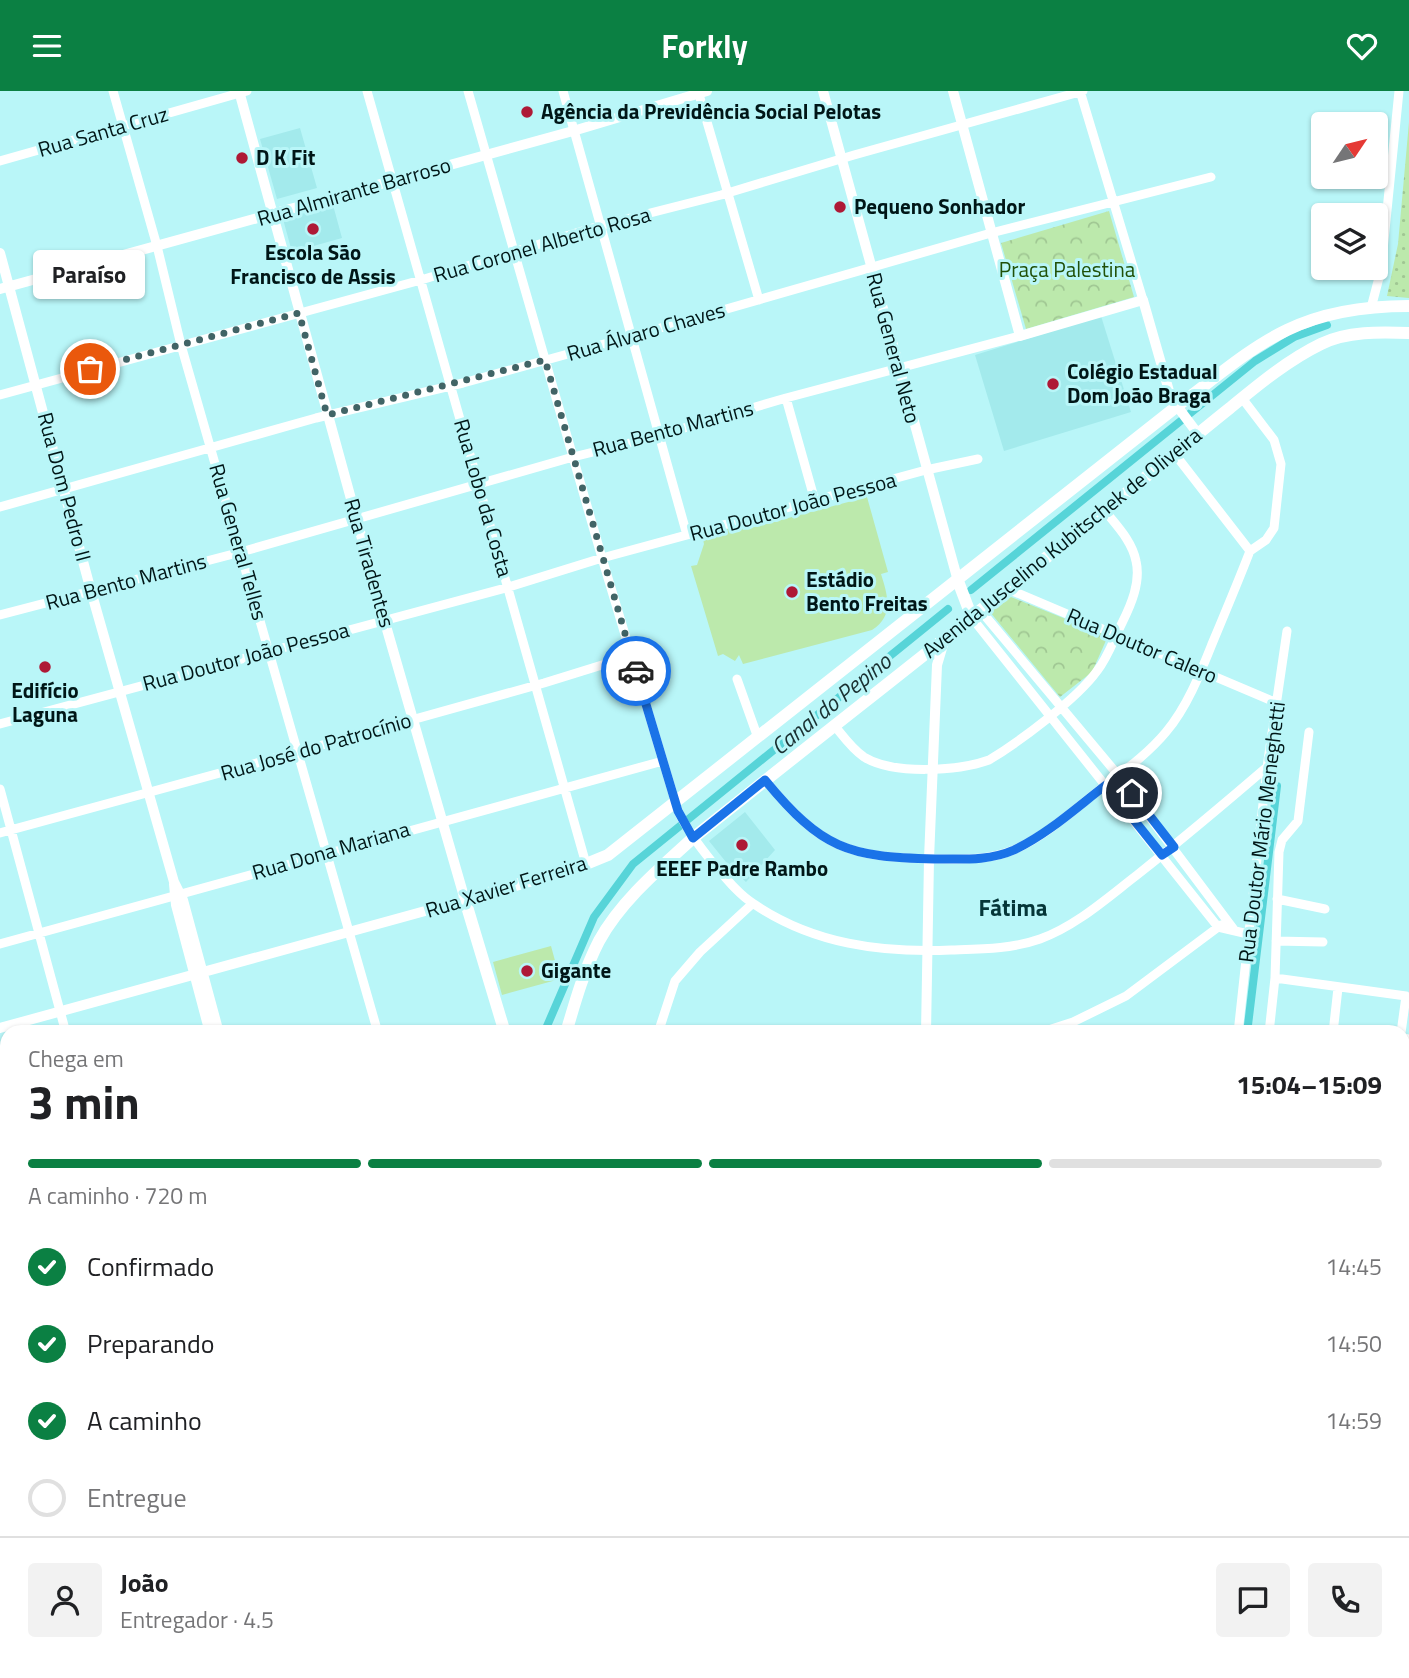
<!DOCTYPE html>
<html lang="pt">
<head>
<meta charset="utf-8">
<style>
	body { margin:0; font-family:"Titillium Web",sans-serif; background:#f2f2f2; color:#202124; height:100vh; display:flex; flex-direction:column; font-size:26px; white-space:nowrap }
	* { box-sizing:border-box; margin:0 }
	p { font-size:23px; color:#757577 }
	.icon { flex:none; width:38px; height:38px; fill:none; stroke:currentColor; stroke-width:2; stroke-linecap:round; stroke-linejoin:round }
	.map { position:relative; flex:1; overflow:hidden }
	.drawer { position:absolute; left:0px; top:934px; width:1410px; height:653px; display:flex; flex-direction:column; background:#fff; border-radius:21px 21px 0 0; box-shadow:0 2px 5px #0004 }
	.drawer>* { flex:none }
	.needle { width:46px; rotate:55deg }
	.buttons { position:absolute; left:1311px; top:21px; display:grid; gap:14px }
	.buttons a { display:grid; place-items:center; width:77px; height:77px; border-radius:7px; background:#fff; box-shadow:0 2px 5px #0004; font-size:35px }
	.pin { position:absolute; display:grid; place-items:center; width:60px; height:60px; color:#fff; margin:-30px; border:4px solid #fff; border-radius:50%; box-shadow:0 2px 7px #0007 }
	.courier { position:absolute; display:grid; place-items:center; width:70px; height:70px; margin:-35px; border:5px solid #1a73e8; border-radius:50%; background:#fff; color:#222; box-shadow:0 2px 9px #0007 }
	.bubble { position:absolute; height:49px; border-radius:7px; background:#fff; box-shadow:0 2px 5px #0004; font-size:23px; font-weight:700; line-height:49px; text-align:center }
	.head em { font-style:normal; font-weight:700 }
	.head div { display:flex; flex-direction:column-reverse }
	.head { display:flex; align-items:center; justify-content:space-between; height:119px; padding:0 28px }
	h1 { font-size:46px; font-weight:700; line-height:52px }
	.bar { display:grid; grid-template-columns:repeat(4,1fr); gap:10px 7px; align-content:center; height:84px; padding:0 28px }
	.bar i { height:9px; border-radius:5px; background:#e0e0e0 }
	.bar .selected { background:#0b8043 }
	.bar p { grid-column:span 4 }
	.line { display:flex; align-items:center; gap:18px; padding:0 28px; border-top:2px solid #e0e0e0 }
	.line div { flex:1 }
	.round { display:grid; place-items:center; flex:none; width:74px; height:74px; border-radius:7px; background:#f2f2f2 }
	ol { padding:0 28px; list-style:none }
	li { display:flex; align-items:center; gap:21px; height:77px }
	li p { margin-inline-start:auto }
	li .icon { padding:7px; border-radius:50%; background:#0b8043; color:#fff; stroke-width:4 }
	li:last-child { color:#757577 }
	li i { width:38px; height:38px; border:4px solid #e0e0e0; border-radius:50% }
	header { display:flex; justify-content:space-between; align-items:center; height:91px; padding:0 28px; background:#0b8043; color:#fff; font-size:32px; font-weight:700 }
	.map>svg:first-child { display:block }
	.built { fill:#a3eaec }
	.grass { fill:url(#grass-dots) }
	.park { fill:url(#park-crowns) }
	.pitch { fill:#bce9ac }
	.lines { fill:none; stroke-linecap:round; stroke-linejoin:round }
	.stream { stroke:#57d4d8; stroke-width:2.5 }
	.canal { stroke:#57d4d8; stroke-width:8 }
	.minor { stroke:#fff; stroke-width:9 }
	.tertiary { stroke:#fff; stroke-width:10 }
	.secondary { stroke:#fff; stroke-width:12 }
	.done { stroke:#416466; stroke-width:7; stroke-dasharray:0 12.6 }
	.route { stroke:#1a73e8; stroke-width:9 }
	.poi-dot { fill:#ae1936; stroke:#b9f6f8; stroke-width:2.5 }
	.labels { text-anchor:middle; stroke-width:6; stroke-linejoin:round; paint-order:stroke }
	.poi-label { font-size:21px; font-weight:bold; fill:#001617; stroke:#b9f6f8; text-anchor:start }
	.street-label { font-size:21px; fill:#001617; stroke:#b9f6f8 }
	.park-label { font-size:21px; fill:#205008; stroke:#b9f6f8 }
	.water-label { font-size:23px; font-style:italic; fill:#1a3031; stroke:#b9f6f8 }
	.neighbourhood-label { font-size:23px; font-weight:bold; fill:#053638; stroke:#b9f6f8 }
</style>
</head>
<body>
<header><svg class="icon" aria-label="menu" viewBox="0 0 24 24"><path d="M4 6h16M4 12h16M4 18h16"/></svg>Forkly<svg class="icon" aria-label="heart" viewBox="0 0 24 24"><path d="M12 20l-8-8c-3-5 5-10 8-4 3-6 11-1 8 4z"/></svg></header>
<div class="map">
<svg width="1409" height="1587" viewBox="0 0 1409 1587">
	<defs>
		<pattern id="grass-dots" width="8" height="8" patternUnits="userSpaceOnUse" patternTransform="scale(1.75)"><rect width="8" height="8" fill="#bce9ac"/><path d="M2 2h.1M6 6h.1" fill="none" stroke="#a0c793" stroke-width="1.8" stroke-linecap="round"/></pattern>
		<pattern id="park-crowns" width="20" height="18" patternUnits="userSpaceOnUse" patternTransform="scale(1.75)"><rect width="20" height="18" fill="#bce9ac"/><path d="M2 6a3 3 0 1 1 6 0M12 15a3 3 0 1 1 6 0" fill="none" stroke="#a0c793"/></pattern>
	</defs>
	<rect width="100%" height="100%" fill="#b9f6f8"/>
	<!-- built -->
	<path class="built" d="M 300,37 L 317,97 L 277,108 L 260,48 Z
		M 333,114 L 342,147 L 292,161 L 283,128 Z
		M 1101,225 L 1131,321 L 1004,360 L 975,264 Z
		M 745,721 L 775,759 L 746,791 L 730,776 L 709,750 Z
		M 7,1268 L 7,1378 L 0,1379 L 0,1270 Z"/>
	<!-- grass -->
	<path class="grass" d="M 1409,31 L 1409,207 L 1387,205 L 1398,153 Z"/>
	<!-- park -->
	<path class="park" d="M 1109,120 L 1134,206 L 1026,238 L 1001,152 Z
		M 1011,506 L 1108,545 L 1092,581 L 1060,606 L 990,521 Z"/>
	<!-- pitch -->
	<path class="pitch" d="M 867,406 L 888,481 L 881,483 C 888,505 894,525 872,539 L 743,573 L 739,564 L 735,570 L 723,563 L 718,565 L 691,475 L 697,474 L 704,453 L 702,444 L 741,434 L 743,439 Z
		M 551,855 L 560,888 L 502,904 L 493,871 Z"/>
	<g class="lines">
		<!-- stream -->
		<path class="stream" d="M 316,1587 L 319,1580"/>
		<!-- canal -->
		<path class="canal" d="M 971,499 L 1255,270 L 1294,246 L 1327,234
			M 1248,934 L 1277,695
			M 544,942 L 594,826 L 633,773 L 948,518"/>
		<!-- minor -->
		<path class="minor" d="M 113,0 L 157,155 L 181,254 L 378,942
			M 367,0 L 586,773
			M 468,0 L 602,467 L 678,720 C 687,739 699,755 713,772 C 725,786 738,803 754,813 C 813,853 881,862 951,859 C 981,858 1012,858 1040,848 C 1076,835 1107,807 1137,784 C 1181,749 1224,713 1267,676
			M 563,0 L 687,444
			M 698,0 L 759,209
			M 1080,0 L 1143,209
			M 0,70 L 247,0
			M 1371,217 L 1381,179 L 1399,0
			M 0,304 L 421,189 L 599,135 L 721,104 L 854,64 L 1083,0
			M 786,307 L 815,410
			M 1242,307 L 1274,349 L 1281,373 L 1274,437 L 1266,449 L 1250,460
			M 1174,362 L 1250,460
			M 0,416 L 316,327 L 463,292 L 622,248 L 991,142 L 1211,86
			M 1008,498 L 1277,612
			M 981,520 L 1118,684 L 1235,840
			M 0,524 L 241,461 L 573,366 L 650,347 L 786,307 L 1020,245
			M 972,527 L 1218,836 L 1248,843
			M 737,588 L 758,647
			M 0,633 L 509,496 L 602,467 L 926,379 L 978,368
			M 834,634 C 843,645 852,658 864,666 C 893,684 958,680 989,669 C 1019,651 1077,608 1097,580 C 1108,566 1114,548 1122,532 C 1131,514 1141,491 1136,470 C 1132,450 1117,435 1105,420
			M 765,689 C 821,757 846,766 933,768 C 960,768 985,770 1011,760 C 1043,747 1071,721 1098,700 C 1121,682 1147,664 1166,641 C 1187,616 1200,583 1212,553 C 1225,522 1238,491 1250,460
			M 0,698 L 66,942
			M 0,742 L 297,661 L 544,592 L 631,565
			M 1277,808 L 1325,818
			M 1276,850 L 1323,851
			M 0,853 L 663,670
			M 1275,887 L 1406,905 L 1401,942
			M 1239,939 L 1275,942
			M 658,941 L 686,942
			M 658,942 L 675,890 L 700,861 L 752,813
			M 1039,942 L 1073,931 L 1126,905 L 1221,834
			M 1238,942 L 1267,676 L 1287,540
			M 1269,942 L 1275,887 L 1279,761 L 1282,749 L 1298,730 L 1309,641
			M 1333,942 L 1338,897
			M 1404,947 L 1409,948
			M 1404,1189 L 1409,1189
			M 0,1259 L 7,1257
			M 1404,1302 L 1409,1303
			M 1404,1375 L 1409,1376
			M 0,1392 L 7,1390
			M 1404,1460 L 1406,1443
			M 1404,1558 L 1409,1558
			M 670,1580 L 671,1587
			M 689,1580 L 689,1587
			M 223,1587 L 247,1580
			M 329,1587 L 332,1580
			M 483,1587 L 484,1580
			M 512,1587 L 513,1580
			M 721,1587 L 722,1580
			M 803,1587 L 803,1580
			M 1161,1587 L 1162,1580
			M 1196,1587 L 1196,1580
			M 1257,1587 L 1258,1580
			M 1321,1587 L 1322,1580
			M 1387,1587 L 1388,1580"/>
		<!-- tertiary -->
		<path class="tertiary" d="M 823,0 L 958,490
			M 953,0 L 1020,245 L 1143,209 L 1171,307 L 1198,343
			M 0,162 L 91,500 L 174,791 L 183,809 L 219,942
			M 0,198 L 573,40 L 707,0
			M 174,793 L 176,814 L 210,942
			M 0,937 L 465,809 L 384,528 L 239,0
			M 926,942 L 929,768 L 937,574 L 945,547
			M 1404,1063 L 1409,1063
			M 0,1150 L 7,1172
			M 124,1580 L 126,1587
			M 617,1580 L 618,1587
			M 1109,1580 L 1116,1587
			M 1138,1580 L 1146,1587
			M 574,1587 L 575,1580
			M 1127,1587 L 1134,1580"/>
		<!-- secondary -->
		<path class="secondary" d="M 958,490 L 972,527
			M 505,942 L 465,809 L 586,773 L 608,764 L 1176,316 C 1212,290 1247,258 1287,239 C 1324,221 1369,215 1409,215
			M 566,942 C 575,911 584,879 599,850 C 621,810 659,778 693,747 C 828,639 965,533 1099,424 C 1143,389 1186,352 1230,317 C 1258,294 1288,269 1321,253 C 1347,240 1380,241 1409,242
			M 0,1128 L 7,1127"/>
	</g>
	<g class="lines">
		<!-- done -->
		<path class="done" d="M 90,278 L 299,222 L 327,324 L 545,269 L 636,580"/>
		<!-- route -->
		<path class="route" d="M 636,580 L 678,720 L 693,747 L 765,689 C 822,758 847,766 935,768 C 963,768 989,770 1014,759 C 1048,743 1077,716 1106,694 L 1162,764 L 1174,756 L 1132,702"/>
	</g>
	<!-- markers -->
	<g class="poi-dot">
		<circle cx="527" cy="21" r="7"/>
		<circle cx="242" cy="67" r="7"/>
		<circle cx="840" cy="116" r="7"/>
		<circle cx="313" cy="138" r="7"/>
		<circle cx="1053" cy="293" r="7"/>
		<circle cx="792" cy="501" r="7"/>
		<circle cx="45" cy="576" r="7"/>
		<circle cx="742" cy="754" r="7"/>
		<circle cx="527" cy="880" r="7"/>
	</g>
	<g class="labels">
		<!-- poi labels -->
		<g class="poi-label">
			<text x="541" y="28">Agência da Previdência Social Pelotas</text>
			<text x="256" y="74">D K Fit</text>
			<text x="854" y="123">Pequeno Sonhador</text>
			<text x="313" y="169" text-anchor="middle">Escola São<tspan x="313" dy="24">Francisco de Assis</tspan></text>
			<text x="1067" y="288">Colégio Estadual<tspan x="1067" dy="24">Dom João Braga</tspan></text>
			<text x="806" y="496">Estádio<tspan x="806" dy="24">Bento Freitas</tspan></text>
			<text x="45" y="607" text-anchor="middle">Edifício<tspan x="45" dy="24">Laguna</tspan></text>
			<text x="742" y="785" text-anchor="middle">EEEF Padre Rambo</text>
			<text x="541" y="887">Gigante</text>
		</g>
		<!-- street labels -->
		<g class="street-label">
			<text transform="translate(103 41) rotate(-16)" y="7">Rua Santa Cruz</text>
			<text transform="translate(354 101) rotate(-16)" y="7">Rua Almirante Barroso</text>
			<text transform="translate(542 154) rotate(-16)" y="7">Rua Coronel Alberto Rosa</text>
			<text transform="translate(646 241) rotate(-16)" y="7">Rua Álvaro Chaves</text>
			<text transform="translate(893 257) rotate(75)" y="7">Rua General Neto</text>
			<text transform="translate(673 338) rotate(-15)" y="7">Rua Bento Martins</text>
			<text transform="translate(64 396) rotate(75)" y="7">Rua Dom Pedro II</text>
			<text transform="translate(483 407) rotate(74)" y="7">Rua Lobo da Costa</text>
			<text transform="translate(793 416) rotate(-15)" y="7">Rua Doutor João Pessoa</text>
			<text transform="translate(238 451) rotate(74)" y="7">Rua General Telles</text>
			<text transform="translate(1062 452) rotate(-39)" y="7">Avenida Juscelino Kubitschek de Oliveira</text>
			<text transform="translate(369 472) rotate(74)" y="7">Rua Tiradentes</text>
			<text transform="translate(126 491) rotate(-15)" y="7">Rua Bento Martins</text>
			<text transform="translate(1142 555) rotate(23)" y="7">Rua Doutor Calero</text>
			<text transform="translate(246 566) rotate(-15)" y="7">Rua Doutor João Pessoa</text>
			<text transform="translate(316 656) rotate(-16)" y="7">Rua José do Patrocínio</text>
			<text transform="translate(1262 741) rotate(-83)" y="7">Rua Doutor Mário Meneghetti</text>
			<text transform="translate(331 760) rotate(-16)" y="7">Rua Dona Mariana</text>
			<text transform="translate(506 796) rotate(-17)" y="7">Rua Xavier Ferreira</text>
		</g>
		<!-- park labels -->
		<g class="park-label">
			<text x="1067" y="186">Praça Palestina</text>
		</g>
		<!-- water labels -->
		<g class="water-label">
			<text transform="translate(831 613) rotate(-39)" y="8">Canal do Pepino</text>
		</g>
		<!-- neighbourhood labels -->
		<g class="neighbourhood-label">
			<text x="1013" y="825">Fátima</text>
		</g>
	</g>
</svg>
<div class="buttons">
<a><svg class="needle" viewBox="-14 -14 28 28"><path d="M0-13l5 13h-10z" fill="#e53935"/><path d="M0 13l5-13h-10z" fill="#757577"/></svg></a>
<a><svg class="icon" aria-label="layers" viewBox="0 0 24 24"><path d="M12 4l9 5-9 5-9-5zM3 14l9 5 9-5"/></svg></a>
</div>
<div class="pin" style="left:90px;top:278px;background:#ea580c"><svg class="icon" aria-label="bag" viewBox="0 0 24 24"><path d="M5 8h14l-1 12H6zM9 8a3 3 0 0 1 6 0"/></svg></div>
<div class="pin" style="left:1132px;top:702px;background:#1f2937"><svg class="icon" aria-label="home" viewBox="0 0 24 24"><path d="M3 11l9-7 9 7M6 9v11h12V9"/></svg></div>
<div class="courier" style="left:636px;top:580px"><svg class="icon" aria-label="car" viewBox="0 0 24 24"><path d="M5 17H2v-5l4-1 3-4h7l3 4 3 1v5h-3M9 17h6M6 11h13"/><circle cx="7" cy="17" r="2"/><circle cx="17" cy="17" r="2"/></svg></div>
<div class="bubble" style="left:33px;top:159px;width:112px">Paraíso</div>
<section class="drawer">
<div class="head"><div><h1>3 min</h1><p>Chega em</p></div><em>15:04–15:09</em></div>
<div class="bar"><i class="selected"></i><i class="selected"></i><i class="selected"></i><i></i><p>A caminho · 720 m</p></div>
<ol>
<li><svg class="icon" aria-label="check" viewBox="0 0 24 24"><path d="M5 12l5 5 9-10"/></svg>Confirmado<p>14:45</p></li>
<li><svg class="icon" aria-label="check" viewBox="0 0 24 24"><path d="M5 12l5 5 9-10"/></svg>Preparando<p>14:50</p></li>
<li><svg class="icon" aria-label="check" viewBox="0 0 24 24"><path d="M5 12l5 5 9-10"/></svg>A caminho<p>14:59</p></li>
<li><i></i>Entregue</li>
</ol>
<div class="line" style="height:126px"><a class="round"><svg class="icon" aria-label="person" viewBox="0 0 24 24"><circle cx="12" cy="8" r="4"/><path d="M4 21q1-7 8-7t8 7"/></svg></a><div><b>João</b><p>Entregador · 4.5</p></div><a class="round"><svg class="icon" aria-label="chat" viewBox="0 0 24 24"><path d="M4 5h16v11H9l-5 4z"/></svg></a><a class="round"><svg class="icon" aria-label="phone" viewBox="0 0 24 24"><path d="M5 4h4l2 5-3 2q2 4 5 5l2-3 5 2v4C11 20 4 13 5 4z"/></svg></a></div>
</section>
</div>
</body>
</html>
